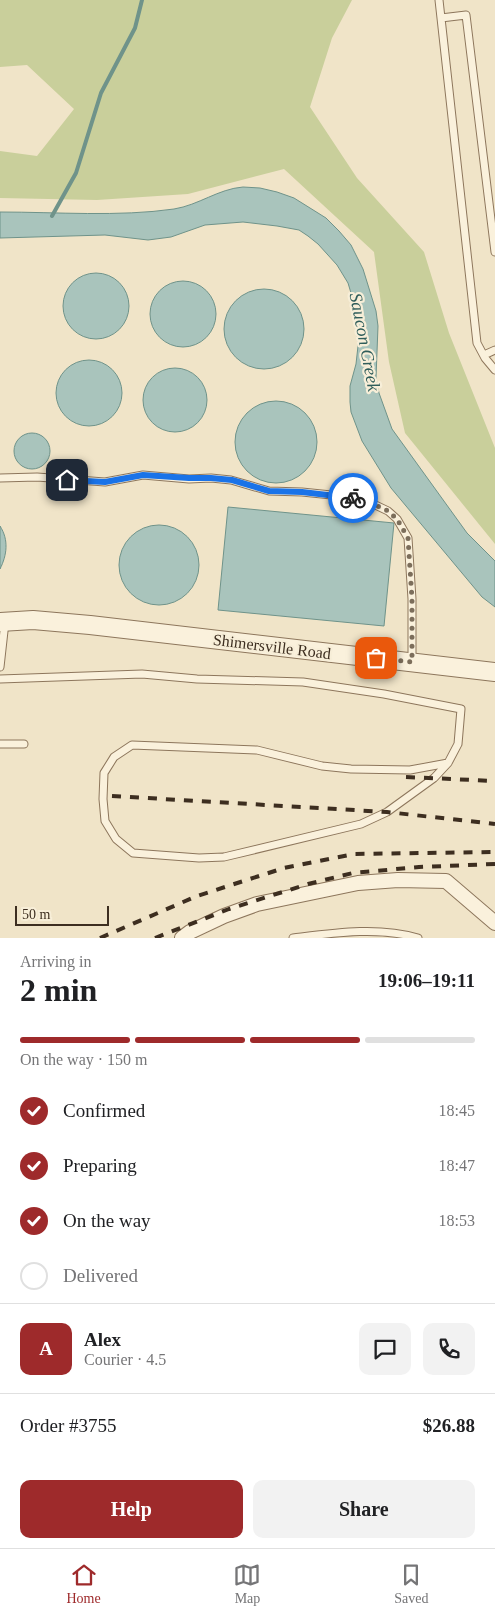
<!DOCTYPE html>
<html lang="en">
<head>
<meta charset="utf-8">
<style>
	body { margin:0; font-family:"Times New Roman",serif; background:#f2f2f2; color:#202124; height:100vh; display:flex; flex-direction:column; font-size:19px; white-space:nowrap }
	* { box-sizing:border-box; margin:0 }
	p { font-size:16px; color:#757577 }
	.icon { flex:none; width:28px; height:28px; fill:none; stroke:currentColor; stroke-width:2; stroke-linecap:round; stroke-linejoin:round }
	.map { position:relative; height:938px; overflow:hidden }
	.sheet { display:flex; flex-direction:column; background:#fff; flex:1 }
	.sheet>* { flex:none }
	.scale { position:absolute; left:15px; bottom:12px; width:94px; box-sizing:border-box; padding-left:5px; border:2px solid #3d2e20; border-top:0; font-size:14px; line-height:18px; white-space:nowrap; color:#3d2e20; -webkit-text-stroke:4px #f7eed8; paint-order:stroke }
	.pin { position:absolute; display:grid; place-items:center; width:42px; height:42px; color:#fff; margin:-21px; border-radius:10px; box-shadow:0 2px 8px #0006 }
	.courier { position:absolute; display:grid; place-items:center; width:50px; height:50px; margin:-25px; border:4px solid #1a73e8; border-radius:50%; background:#fff; color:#222; box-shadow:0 1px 6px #0007 }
	.head em { font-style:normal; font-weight:700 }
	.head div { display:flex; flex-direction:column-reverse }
	.head { display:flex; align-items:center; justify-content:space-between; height:85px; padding:0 20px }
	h1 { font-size:32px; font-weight:700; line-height:38px }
	.bar { display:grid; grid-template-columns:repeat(4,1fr); gap:8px 5px; align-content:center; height:60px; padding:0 20px }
	.bar i { height:6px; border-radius:4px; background:#e0e0e0 }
	.bar .on { background:#9e2a2b }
	.bar p { grid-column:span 4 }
	.line { display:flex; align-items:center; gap:12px; padding:0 20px; border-top:1px solid #e0e0e0 }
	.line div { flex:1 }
	.round { display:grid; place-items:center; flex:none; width:52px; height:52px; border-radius:10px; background:#f2f2f2 }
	ol { padding:0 20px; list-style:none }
	li { display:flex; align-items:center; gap:15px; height:55px }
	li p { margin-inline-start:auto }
	li .icon { padding:5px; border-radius:50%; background:#9e2a2b; color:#fff; stroke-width:4 }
	li:last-child { color:#757577 }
	li i { width:28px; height:28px; border:2px solid #e0e0e0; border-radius:50% }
	.button { display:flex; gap:10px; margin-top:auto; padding:10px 20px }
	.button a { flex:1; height:58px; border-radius:10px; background:#9e2a2b; color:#fff; font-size:20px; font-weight:700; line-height:58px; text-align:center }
	.button a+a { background:#f2f2f2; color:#202124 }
	.tab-bar { display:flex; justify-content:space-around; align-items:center; height:70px; border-top:1px solid #e0e0e0; background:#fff; font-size:14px; color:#757577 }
	.tab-bar a { display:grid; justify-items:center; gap:2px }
	.tab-bar .on { color:#9e2a2b }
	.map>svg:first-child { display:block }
	.green { fill:#c9cf9b }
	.water { fill:#a9c4bc; stroke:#6f938a }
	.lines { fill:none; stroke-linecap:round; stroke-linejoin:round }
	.stream { stroke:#6f938a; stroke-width:4 }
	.service-casing { stroke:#8d765c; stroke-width:9 }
	.minor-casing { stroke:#8d765c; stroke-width:16 }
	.tertiary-casing { stroke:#8d765c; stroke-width:20 }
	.service { stroke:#faf1dc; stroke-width:7 }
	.minor { stroke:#faf1dc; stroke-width:14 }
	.tertiary { stroke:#faf1dc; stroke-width:18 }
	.rail { stroke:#3d2e20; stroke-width:4; stroke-dasharray:9 9; stroke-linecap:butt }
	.done { stroke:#7c6e5b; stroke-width:5; stroke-dasharray:0 9 }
	.route { stroke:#1a73e8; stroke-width:6 }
	.labels { text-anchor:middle; stroke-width:4.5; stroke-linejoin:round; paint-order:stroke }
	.street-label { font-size:16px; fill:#3d2e20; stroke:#f7eed8 }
	.water-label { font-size:18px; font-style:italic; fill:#2f5d5a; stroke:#f7eed8 }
</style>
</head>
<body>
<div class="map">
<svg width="495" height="938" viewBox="0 0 495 938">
	<rect width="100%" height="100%" fill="#f0e4c8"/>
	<!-- green -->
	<path class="green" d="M 0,0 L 352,0 L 332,38 L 310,107 L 357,178 L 424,252 L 449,333 L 495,448 L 495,544 L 405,433 L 389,362 L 374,252 L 284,169 L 188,194 L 97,200 L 0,198 L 0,151 L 37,156 L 74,109 L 27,65 L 0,67 Z"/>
	<!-- water -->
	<path class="water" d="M 243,187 L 260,188 L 277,192 L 294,198 L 326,218 L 339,231 L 351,245 L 363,269 L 376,311 L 378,326 L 376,378 L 379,393 L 392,429 L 467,533 L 495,561 L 495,607 L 482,597 L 391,488 L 362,441 L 351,412 L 350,402 L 350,386 L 356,364 L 358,346 L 354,307 L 351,293 L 348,283 L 337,265 L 318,244 L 308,236 L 299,230 L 277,226 L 243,222 L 205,225 L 171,237 L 148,240 L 105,235 L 0,238 L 0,212 C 56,212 119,217 174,209 C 199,205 218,189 243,187 Z
		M63 306a33 33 0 1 1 66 0a33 33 0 1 1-66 0Z
		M150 314a33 33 0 1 1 66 0a33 33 0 1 1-66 0Z
		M224 329a40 40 0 1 1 80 0a40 40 0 1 1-80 0Z
		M56 393a33 33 0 1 1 66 0a33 33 0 1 1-66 0Z
		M143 400a32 32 0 1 1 64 0a32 32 0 1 1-64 0Z
		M235 442a41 41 0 1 1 82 0a41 41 0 1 1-82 0Z
		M14 451a18 18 0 1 1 36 0a18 18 0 1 1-36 0Z
		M 228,507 L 394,523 L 384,626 L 218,610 Z
		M119 565a40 40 0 1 1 80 0a40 40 0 1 1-80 0Z
		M 0,526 C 9,540 7,555 0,569 Z"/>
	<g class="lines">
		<!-- stream -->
		<path class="stream" d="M 52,216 L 76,173 L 101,93 L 135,28 L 142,0"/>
		<defs>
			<path id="service" d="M 439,0 L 477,343 L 485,358 L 495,370
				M 441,18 L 466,15 L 495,252
				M 484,355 L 495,350
				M 0,478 L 37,477 L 105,482 L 143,475 L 189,479 L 211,478 L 231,480 L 269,491 L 302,492 L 341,496 L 367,501 L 388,511 L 397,519 L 408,538 L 412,599 L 412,662
				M 0,667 L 5,622
				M 0,679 L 142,674 L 197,679 L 303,682 L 384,694 L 461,709 L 458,744 L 448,763 L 434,778 L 387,812 L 361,824 L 224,857 L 199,858 L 133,853 L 116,839 L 105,821 L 103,799 L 104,773 L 114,757 L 132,745 L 257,750 L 322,766 L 351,769 L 410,770 L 448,763
				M 0,744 L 24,744
				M 293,938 C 333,933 378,926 418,938"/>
			<path id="minor" d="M 182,938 L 190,932 L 224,916 L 257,904 L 358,883 L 398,880 L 446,881 L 495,923"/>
			<path id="tertiary" d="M 0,622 L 33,620 L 90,625 L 495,672"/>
		</defs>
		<!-- service casing -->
		<use href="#service" class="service-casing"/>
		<!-- minor casing -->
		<use href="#minor" class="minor-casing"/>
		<!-- tertiary casing -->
		<use href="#tertiary" class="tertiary-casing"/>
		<!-- service -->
		<use href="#service" class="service"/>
		<!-- minor -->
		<use href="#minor" class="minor"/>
		<!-- tertiary -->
		<use href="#tertiary" class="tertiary"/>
		<!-- rail -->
		<path class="rail" d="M 406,777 L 495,781
			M 112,796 L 387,812 L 495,824
			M 100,938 L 197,896 L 284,868 L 354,854 L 495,852
			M 155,938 L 229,909 L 308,884 L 353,873 L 419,867 L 495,864"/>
	</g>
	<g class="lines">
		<!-- done -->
		<path class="done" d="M 353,498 L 367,501 L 388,511 L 397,519 L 408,538 L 412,599 L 412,662 L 376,658"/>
		<!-- route -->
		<path class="route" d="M 67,480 L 105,482 L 143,475 L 189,478 L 211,478 L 232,480 L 269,491 L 302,492 L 353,498"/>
	</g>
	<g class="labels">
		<!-- street labels -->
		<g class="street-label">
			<text transform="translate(272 646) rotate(7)" y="6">Shimersville Road</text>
		</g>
		<!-- water labels -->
		<g class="water-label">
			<text transform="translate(365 342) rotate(79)" y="6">Saucon Creek</text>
		</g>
	</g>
</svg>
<div class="scale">50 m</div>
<div class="pin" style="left:376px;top:658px;background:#ea580c"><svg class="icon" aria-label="bag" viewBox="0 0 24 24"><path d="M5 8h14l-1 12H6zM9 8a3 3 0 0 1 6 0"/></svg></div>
<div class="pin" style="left:67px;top:480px;background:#1f2937"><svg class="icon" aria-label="home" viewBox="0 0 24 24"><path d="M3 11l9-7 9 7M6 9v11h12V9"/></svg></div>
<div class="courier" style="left:353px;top:498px"><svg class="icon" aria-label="bike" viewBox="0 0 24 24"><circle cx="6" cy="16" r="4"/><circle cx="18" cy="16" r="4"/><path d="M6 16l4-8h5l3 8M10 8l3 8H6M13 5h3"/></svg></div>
</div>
<section class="sheet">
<div class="head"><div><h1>2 min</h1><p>Arriving in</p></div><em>19:06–19:11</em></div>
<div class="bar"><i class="on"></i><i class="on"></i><i class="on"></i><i></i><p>On the way · 150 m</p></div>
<ol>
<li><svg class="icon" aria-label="check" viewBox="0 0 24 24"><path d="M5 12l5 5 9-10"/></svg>Confirmed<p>18:45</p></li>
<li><svg class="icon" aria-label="check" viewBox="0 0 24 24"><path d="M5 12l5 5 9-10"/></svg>Preparing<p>18:47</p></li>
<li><svg class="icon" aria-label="check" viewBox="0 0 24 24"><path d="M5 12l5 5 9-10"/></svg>On the way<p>18:53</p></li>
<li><i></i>Delivered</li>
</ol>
<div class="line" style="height:90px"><b class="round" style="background:#9e2a2b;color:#fff">A</b><div><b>Alex</b><p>Courier · 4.5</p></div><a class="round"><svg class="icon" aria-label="chat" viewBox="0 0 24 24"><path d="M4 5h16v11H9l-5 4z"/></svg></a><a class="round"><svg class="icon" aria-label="phone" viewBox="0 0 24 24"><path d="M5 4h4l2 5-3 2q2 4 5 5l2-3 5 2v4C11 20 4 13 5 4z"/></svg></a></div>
<div class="line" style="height:65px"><div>Order #3755</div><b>$26.88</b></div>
<div class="button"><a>Help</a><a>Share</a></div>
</section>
<nav class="tab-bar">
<a class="on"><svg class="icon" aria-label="home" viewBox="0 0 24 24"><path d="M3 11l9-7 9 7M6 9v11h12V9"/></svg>Home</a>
<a><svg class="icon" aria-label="map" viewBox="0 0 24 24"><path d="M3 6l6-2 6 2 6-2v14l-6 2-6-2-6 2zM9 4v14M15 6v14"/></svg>Map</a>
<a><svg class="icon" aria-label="saved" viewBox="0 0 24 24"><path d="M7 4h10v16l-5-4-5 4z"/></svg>Saved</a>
</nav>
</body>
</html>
